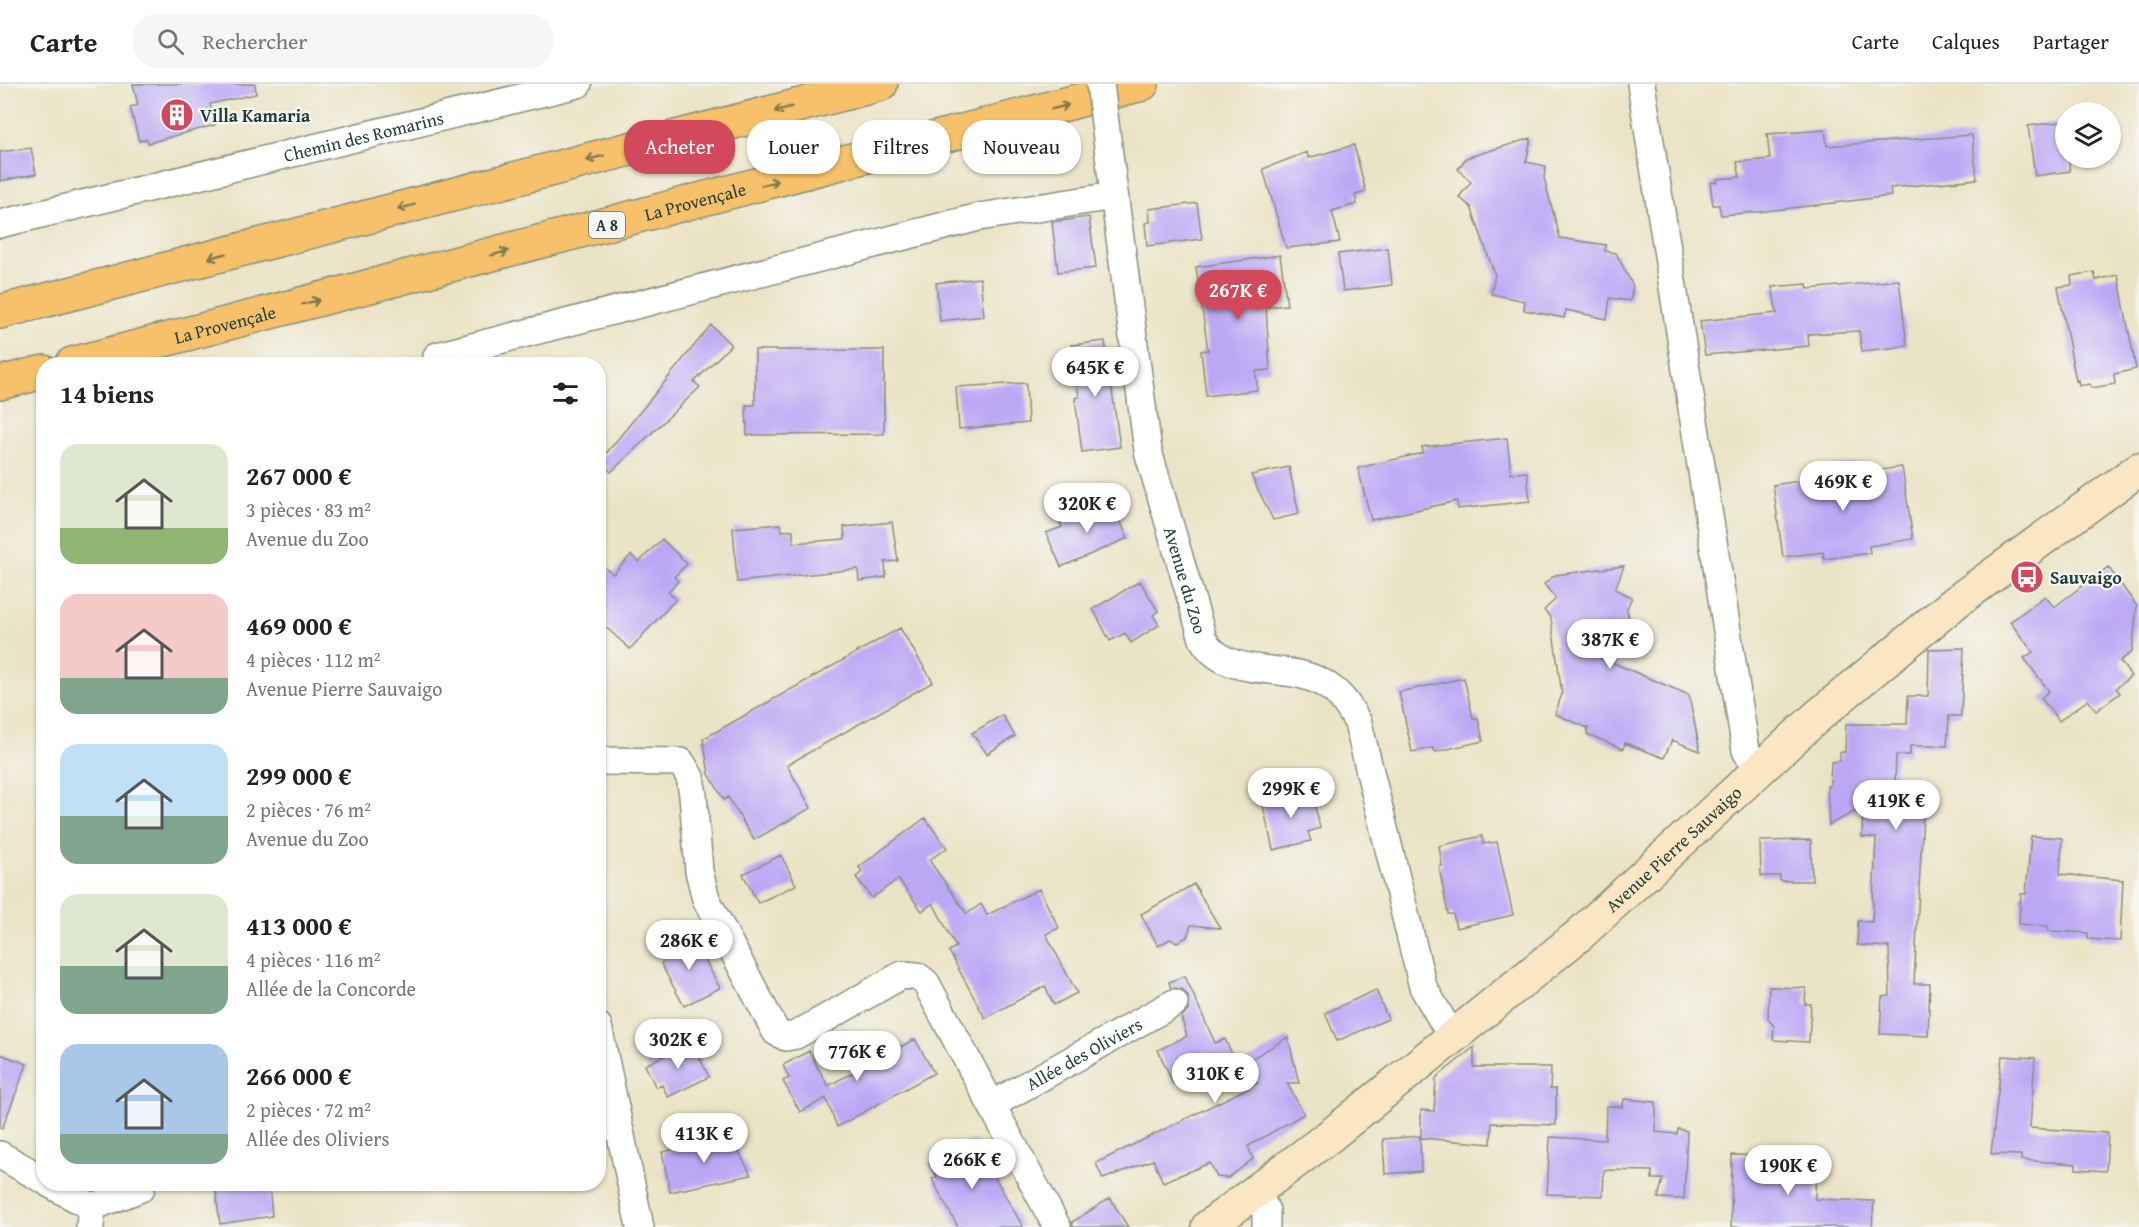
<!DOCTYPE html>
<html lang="fr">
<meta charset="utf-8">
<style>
body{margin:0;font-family:"Gentium Book Plus",serif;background:#f6f6f6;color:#222;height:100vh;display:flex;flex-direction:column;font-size:22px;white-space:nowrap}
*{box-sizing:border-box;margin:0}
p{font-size:20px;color:#767676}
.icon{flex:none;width:33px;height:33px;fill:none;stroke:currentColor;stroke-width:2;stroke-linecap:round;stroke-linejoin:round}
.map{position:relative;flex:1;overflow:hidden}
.sheet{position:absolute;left:36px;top:273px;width:570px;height:834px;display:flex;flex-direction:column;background:#fff;border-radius:24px;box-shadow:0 2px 4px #0004}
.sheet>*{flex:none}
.hud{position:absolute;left:624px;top:36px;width:570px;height:54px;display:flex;gap:12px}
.buttons{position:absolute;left:2055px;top:18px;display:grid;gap:12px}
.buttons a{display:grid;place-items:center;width:66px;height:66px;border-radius:50%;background:#fff;box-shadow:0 2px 4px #0004;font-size:30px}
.price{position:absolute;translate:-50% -51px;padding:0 14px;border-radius:21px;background:#fff;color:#222;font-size:20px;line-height:39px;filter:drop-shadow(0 2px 3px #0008)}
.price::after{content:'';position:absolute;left:50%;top:36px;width:18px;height:14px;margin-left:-9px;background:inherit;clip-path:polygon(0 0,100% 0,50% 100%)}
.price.current{background:#d1495b;color:#fff}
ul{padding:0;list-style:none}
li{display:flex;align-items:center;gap:18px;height:150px;padding:0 24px}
li span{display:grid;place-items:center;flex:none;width:168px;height:120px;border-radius:18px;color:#555}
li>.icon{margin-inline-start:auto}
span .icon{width:72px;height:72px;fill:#fffc;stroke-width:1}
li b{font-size:26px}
h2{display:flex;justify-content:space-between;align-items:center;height:72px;padding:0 24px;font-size:26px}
.pill{padding:0 21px;border-radius:24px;background:#fff;box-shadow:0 2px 4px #0004;font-size:21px;line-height:54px}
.pill.current{background:#d1495b;color:#fff}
header{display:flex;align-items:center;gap:36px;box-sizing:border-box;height:84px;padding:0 30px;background:#fff;border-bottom:2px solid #e0e0e0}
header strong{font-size:28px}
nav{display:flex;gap:33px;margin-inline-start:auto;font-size:21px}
.search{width:420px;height:54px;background:#f6f6f6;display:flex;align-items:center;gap:15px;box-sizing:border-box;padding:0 21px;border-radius:24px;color:#767676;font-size:22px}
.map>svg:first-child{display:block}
.building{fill:#bba8f5}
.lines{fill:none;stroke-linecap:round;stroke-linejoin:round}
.minor-casing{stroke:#85907c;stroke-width:30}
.secondary-casing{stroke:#85907c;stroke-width:36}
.motorway-casing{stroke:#85907c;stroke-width:36}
.minor{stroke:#fff;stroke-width:27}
.secondary{stroke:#fbe6c4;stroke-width:33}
.motorway{stroke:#f6c16b;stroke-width:33}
.minor-bridge-casing{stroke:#85907c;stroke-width:30;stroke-linecap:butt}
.minor-bridge{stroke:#fff;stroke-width:27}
.oneway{stroke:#80784d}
.labels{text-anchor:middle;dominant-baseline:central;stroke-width:4.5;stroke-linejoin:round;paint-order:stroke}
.shield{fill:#f6f6f2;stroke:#60746d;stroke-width:1.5}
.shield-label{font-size:16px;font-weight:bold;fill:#1f3d34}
.poi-label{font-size:18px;font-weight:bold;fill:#1f3d34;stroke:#f6f6f2;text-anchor:start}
.street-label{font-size:18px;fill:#1f3d34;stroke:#f6f6f2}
</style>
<header>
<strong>Carte</strong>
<div class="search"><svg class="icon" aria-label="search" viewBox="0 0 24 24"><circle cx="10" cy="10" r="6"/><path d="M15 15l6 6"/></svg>Rechercher</div>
<nav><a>Carte</a><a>Calques</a><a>Partager</a></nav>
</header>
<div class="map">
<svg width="2139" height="1143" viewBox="0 0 2139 1143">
<rect width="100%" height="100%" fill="#f6f6f2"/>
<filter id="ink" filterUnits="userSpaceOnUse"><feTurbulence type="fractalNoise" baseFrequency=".0167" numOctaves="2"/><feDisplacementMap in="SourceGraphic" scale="12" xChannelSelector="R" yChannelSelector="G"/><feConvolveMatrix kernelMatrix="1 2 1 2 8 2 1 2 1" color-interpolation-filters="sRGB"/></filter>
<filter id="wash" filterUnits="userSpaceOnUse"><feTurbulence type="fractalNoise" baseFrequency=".008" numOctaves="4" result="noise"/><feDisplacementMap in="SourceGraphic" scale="24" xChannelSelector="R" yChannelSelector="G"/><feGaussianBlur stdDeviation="1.35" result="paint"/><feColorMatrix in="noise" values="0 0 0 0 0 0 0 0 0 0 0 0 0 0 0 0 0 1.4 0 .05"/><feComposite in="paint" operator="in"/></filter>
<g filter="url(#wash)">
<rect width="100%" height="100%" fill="#ebe3c5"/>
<g id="blocks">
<!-- building -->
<path class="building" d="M133,0H255L256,10L210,20L215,41L148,59L147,55L139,57L130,23L138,21Z
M2066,37V74H2068L2070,87L2035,92L2028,42Z
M1825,46L1827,62L1972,51L1977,95L1890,104L1891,112L1758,128L1721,131L1719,121H1713L1710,99L1717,98V95L1740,93L1737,78L1770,75L1767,50Z
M1531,54L1526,78L1546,82L1544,94L1560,154L1606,161L1605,167L1616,169L1633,202L1630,217L1610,214L1607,235L1566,226L1564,234L1524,226L1525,217L1491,210L1495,191L1471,123L1459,113L1471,98L1458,85L1466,74Z
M1354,61L1366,108L1355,111L1357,120L1332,127L1340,158L1286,164L1263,85L1307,68L1308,74Z
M31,64L36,90L0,97V68Z
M1197,119L1202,155L1147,162L1145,139L1150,138L1149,125Z
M1089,133L1096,184L1058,188L1052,138Z
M1388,164L1392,201L1343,207L1338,170Z
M1280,171L1287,221L1266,223L1270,286L1256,287L1257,306L1206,312L1201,267L1208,266L1196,183Z
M2094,188L2096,196L2118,191L2136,285L2114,290L2115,300L2092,304L2090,300L2079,302L2078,296L2076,297L2058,203L2072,201L2071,192Z
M980,194L984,232L940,237L936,199Z
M1899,196L1907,262L1862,267L1859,247L1808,250L1809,262L1705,271L1700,237L1777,229L1772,203L1807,200L1808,205Z
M711,241L731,261L694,298L700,303L611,388L600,377Z
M1105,257L1120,363L1082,368L1075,314L1079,313L1071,261Z
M755,266H884V350L747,351L746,321H755Z
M1026,299L1028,339L959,345L956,303Z
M1507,354L1511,390L1527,388L1530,417L1458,425L1457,417L1371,436L1358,384L1423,369L1422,363Z
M1858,379L1859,389L1902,383L1913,455L1869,462L1870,469L1824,475L1823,468L1783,473L1773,401L1813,395L1811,385Z
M1289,383L1299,430L1273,436L1251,391Z
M1111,417L1128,454L1061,483L1046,449L1062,443L1060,439Z
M892,438L898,477L885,478L886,493L859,497L858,485L737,498L733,444L781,440L782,447L793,446V459L845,455L844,443Z
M662,455L687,480L674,493L678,497L668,508L676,515L630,565L598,536V478L613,490L631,471L639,478Z
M1624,482L1615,505L1632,513L1627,524L1631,554L1573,562L1689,611L1700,667L1672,656L1664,674L1625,659L1623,665L1587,650L1588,644L1555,630L1562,610L1551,534L1544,526L1556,515L1544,500L1555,491Z
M2108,483L2137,522L2132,568L2120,577L2131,592L2116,604L2120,609L2096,627L2088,616L2059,637L2041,614L2049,607L2024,574L2033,568L2010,538L2045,512L2054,523Z
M1140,497L1158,527L1153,531L1159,541L1131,559L1125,549L1110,557L1093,525Z
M900,544L933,598L787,681L811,724L754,756L728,713L724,716L709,690L703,655Z
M1964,564L1961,632H1949L1947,662H1910V671H1896L1894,728L1923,730L1914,900H1930L1928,952L1880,950L1882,913L1890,912L1889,863L1857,861L1858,837L1872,838L1876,754L1862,753L1863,723L1829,741L1827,702H1830L1831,678L1840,677V668H1845L1846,640H1907L1908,612H1928L1929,565Z
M1464,594L1473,634H1478L1483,657L1435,668L1433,664L1412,668L1399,608Z
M1002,631L1015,652L987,670L972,649Z
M1311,705L1320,744L1308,748L1311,757L1273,766L1262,717Z
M925,734L947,764L929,776L967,830L981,820L987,831L1039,805L1059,844L1046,850L1077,909L1054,921L1045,902L985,934L949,867L956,863L933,819L922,827L898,795L872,814L856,793L862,788L859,783Z
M1482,752L1483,760L1497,758L1513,831L1456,844L1453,830H1448L1439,783L1442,782L1439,762Z
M2031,752L2062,754L2060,790L2123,796L2120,857L2088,855V849L2049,847L2048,842L2019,840L2021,810H2026Z
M1811,756L1812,797H1780V792H1761L1760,757Z
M781,771L796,801L758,819L743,790Z
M1194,800L1220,844L1191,841L1187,853L1177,858L1170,855L1158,862L1141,830Z
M691,850L720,904L684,922L661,880L677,855Z
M1185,892L1215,959L1225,955L1238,983L1288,953L1299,999H1287L1304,1030L1248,1062L1253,1075L1228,1094L1217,1093L1210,1079L1163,1098L1153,1076L1103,1095L1096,1079L1258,999H1173L1158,966L1187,952L1181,933L1188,927V912L1182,905L1171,904L1169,898Z
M1769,903L1806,904L1805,920H1811L1809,958L1773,956L1774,942L1768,935Z
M1376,906L1388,935L1337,957L1325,929Z
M915,955L934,989L837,1043L826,1014L800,1028L783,997L789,994L783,981L809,967L828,1002Z
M692,958L709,993L668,1013L662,1001L656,1004L645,981Z
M1474,963V983H1551L1550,1005H1556V1041L1492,1039L1491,1060L1421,1054V1026L1434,1027L1436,994Z
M0,970L27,980L2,1045L0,1044Z
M2002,972L2035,974L2030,1044L2108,1049L2106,1087L2076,1085V1080L2021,1076V1071L1991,1070Z
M1624,1015L1656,1018V1048L1677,1050L1678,1045L1687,1047L1684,1115L1658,1114L1663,1095H1652V1087L1604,1086L1603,1112L1547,1110L1550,1053L1605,1056L1606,1022L1623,1023Z
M1420,1052L1421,1087L1385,1090L1383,1055Z
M731,1053L751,1091L670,1108L662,1068Z
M974,1056L1023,1143H958L932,1095L937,1093L929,1079Z
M1732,1071L1816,1072L1815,1115L1874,1117L1872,1143H1731Z
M215,1100H269L272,1132L220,1140Z
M1110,1114L1128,1143H1073L1072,1138Z"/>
</g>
</g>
<g filter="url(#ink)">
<use href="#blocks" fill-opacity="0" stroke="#85907c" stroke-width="1.5"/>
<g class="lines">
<defs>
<g id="minor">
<path d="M1641,0L1746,667L1760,685"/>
<path id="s1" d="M1111,86L1148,367L1203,555C1227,599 1292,575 1329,603C1343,612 1350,625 1358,639L1423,903L1452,953"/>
<path id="s2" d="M0,140L578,0"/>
<path d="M437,272L979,133L1114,112"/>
<path d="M598,677L681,678L690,693L693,711L699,787L706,815L776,948L786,953L796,951L902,891L917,892L926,899L1057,1143"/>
<path d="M598,942L640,1143"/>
<path id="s3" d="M993,1020L1174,919"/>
<path d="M0,1071L44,1096"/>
<path d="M50,1100L92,1123"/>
<path d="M1257,1107L1266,1127V1143"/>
<path d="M90,1143L92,1123L141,1104"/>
</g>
<g id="secondary">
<path id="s4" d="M1208,1143L1331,1051L1579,851L1819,631L1957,517L2139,385"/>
</g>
<g id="motorway">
<path d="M0,228L881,0"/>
<path id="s5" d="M72,280L1142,0"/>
<path d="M0,299L44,288"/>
</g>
</defs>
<!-- minor casing -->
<use href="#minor" class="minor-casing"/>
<!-- secondary casing -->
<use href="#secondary" class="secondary-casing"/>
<!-- motorway casing -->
<use href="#motorway" class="motorway-casing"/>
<!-- minor -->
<use href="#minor" class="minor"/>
<!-- secondary -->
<use href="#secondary" class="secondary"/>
<!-- motorway -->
<use href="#motorway" class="motorway"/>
<defs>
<path id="minor-bridge" d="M1100,0L1111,86"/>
</defs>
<!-- minor-bridge casing -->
<use href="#minor-bridge" class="minor-bridge-casing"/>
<!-- minor-bridge -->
<use href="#minor-bridge" class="minor-bridge"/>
</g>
<!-- one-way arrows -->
<defs><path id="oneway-shaft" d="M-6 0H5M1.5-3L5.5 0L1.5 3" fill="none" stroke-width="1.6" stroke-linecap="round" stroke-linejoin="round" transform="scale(1.5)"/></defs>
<g class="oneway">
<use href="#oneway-shaft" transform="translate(1060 23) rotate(-15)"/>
<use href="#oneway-shaft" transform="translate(783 25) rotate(165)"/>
<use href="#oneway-shaft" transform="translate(595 74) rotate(165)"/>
<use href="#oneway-shaft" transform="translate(770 99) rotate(-15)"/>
<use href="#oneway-shaft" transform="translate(406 123) rotate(165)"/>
<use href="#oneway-shaft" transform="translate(500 169) rotate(-15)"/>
<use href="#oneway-shaft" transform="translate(217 172) rotate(165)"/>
<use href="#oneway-shaft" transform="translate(311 218) rotate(-15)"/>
</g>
</g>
<!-- icons -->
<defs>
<symbol id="building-disc" viewBox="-11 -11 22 22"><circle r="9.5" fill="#d1495b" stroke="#f6f6f2"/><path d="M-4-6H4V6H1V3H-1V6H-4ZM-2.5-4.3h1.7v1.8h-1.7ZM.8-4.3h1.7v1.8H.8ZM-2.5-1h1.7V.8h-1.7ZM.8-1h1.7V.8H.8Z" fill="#fff"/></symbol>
<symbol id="bus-disc" viewBox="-11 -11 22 22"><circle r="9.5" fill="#d1495b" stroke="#f6f6f2"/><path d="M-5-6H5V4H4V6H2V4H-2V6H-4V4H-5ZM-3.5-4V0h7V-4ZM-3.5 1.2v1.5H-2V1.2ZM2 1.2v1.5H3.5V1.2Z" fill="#fff"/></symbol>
</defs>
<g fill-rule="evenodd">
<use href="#building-disc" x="158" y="12" width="38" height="38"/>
<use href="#bus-disc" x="2008" y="474" width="38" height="38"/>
</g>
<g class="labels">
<!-- shield labels -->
<rect class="shield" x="589" y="128" width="36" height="26" rx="4.5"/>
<g class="shield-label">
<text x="607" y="141">A 8</text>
</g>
<!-- poi labels -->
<g class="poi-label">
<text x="200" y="31">Villa Kamaria</text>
<text x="2050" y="493">Sauvaigo</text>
</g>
<!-- street labels -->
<g class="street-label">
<text stroke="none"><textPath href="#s2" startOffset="374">Chemin des Romarins</textPath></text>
<text stroke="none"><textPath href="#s5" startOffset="644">La Provençale</textPath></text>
<text stroke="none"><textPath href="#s5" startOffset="158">La Provençale</textPath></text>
<text stroke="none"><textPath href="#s1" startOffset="418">Avenue du Zoo</textPath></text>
<text stroke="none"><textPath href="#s4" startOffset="600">Avenue Pierre Sauvaigo</textPath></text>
<text stroke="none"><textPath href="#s3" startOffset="104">Allée des Oliviers</textPath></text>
</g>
</g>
</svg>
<div class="buttons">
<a><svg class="icon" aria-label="layers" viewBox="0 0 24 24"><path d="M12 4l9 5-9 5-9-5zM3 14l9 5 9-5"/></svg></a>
</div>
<b class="price current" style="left:1238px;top:237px">267K €</b>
<b class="price" style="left:1095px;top:314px">645K €</b>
<b class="price" style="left:1843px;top:428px">469K €</b>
<b class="price" style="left:1087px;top:450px">320K €</b>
<b class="price" style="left:1610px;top:586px">387K €</b>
<b class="price" style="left:1291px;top:735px">299K €</b>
<b class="price" style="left:1896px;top:747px">419K €</b>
<b class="price" style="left:689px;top:887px">286K €</b>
<b class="price" style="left:678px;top:986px">302K €</b>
<b class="price" style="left:857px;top:998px">776K €</b>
<b class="price" style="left:1215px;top:1020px">310K €</b>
<b class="price" style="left:704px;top:1080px">413K €</b>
<b class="price" style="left:972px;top:1106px">266K €</b>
<b class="price" style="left:1788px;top:1112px">190K €</b>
<div class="hud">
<a class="pill current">Acheter</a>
<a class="pill">Louer</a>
<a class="pill">Filtres</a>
<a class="pill">Nouveau</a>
</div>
<section class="sheet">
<h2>14 biens<svg class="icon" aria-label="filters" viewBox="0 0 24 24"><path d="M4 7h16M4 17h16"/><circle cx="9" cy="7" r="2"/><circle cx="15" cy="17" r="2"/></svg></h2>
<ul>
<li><span style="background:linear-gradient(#dfe7d0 70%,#8fb573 0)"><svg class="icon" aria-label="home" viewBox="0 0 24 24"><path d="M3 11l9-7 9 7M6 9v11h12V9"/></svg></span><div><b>267 000 €</b><p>3 pièces · 83 m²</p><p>Avenue du Zoo</p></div></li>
<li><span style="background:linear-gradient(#f6c9c9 70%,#7fa58c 0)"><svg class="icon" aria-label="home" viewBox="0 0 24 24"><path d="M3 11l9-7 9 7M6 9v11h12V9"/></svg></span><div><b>469 000 €</b><p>4 pièces · 112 m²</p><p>Avenue Pierre Sauvaigo</p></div></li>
<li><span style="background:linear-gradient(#bfe0f5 60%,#7fa58c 0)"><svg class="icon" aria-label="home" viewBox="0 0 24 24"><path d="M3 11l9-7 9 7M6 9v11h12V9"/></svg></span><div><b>299 000 €</b><p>2 pièces · 76 m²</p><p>Avenue du Zoo</p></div></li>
<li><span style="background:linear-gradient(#dfe7d0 60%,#7fa58c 0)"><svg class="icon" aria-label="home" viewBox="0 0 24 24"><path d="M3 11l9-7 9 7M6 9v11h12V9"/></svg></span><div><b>413 000 €</b><p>4 pièces · 116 m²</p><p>Allée de la Concorde</p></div></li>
<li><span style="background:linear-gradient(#a9c7e8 75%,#7fa58c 0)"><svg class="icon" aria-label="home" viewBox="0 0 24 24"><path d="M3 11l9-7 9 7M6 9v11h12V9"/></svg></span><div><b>266 000 €</b><p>2 pièces · 72 m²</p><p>Allée des Oliviers</p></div></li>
</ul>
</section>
</div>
